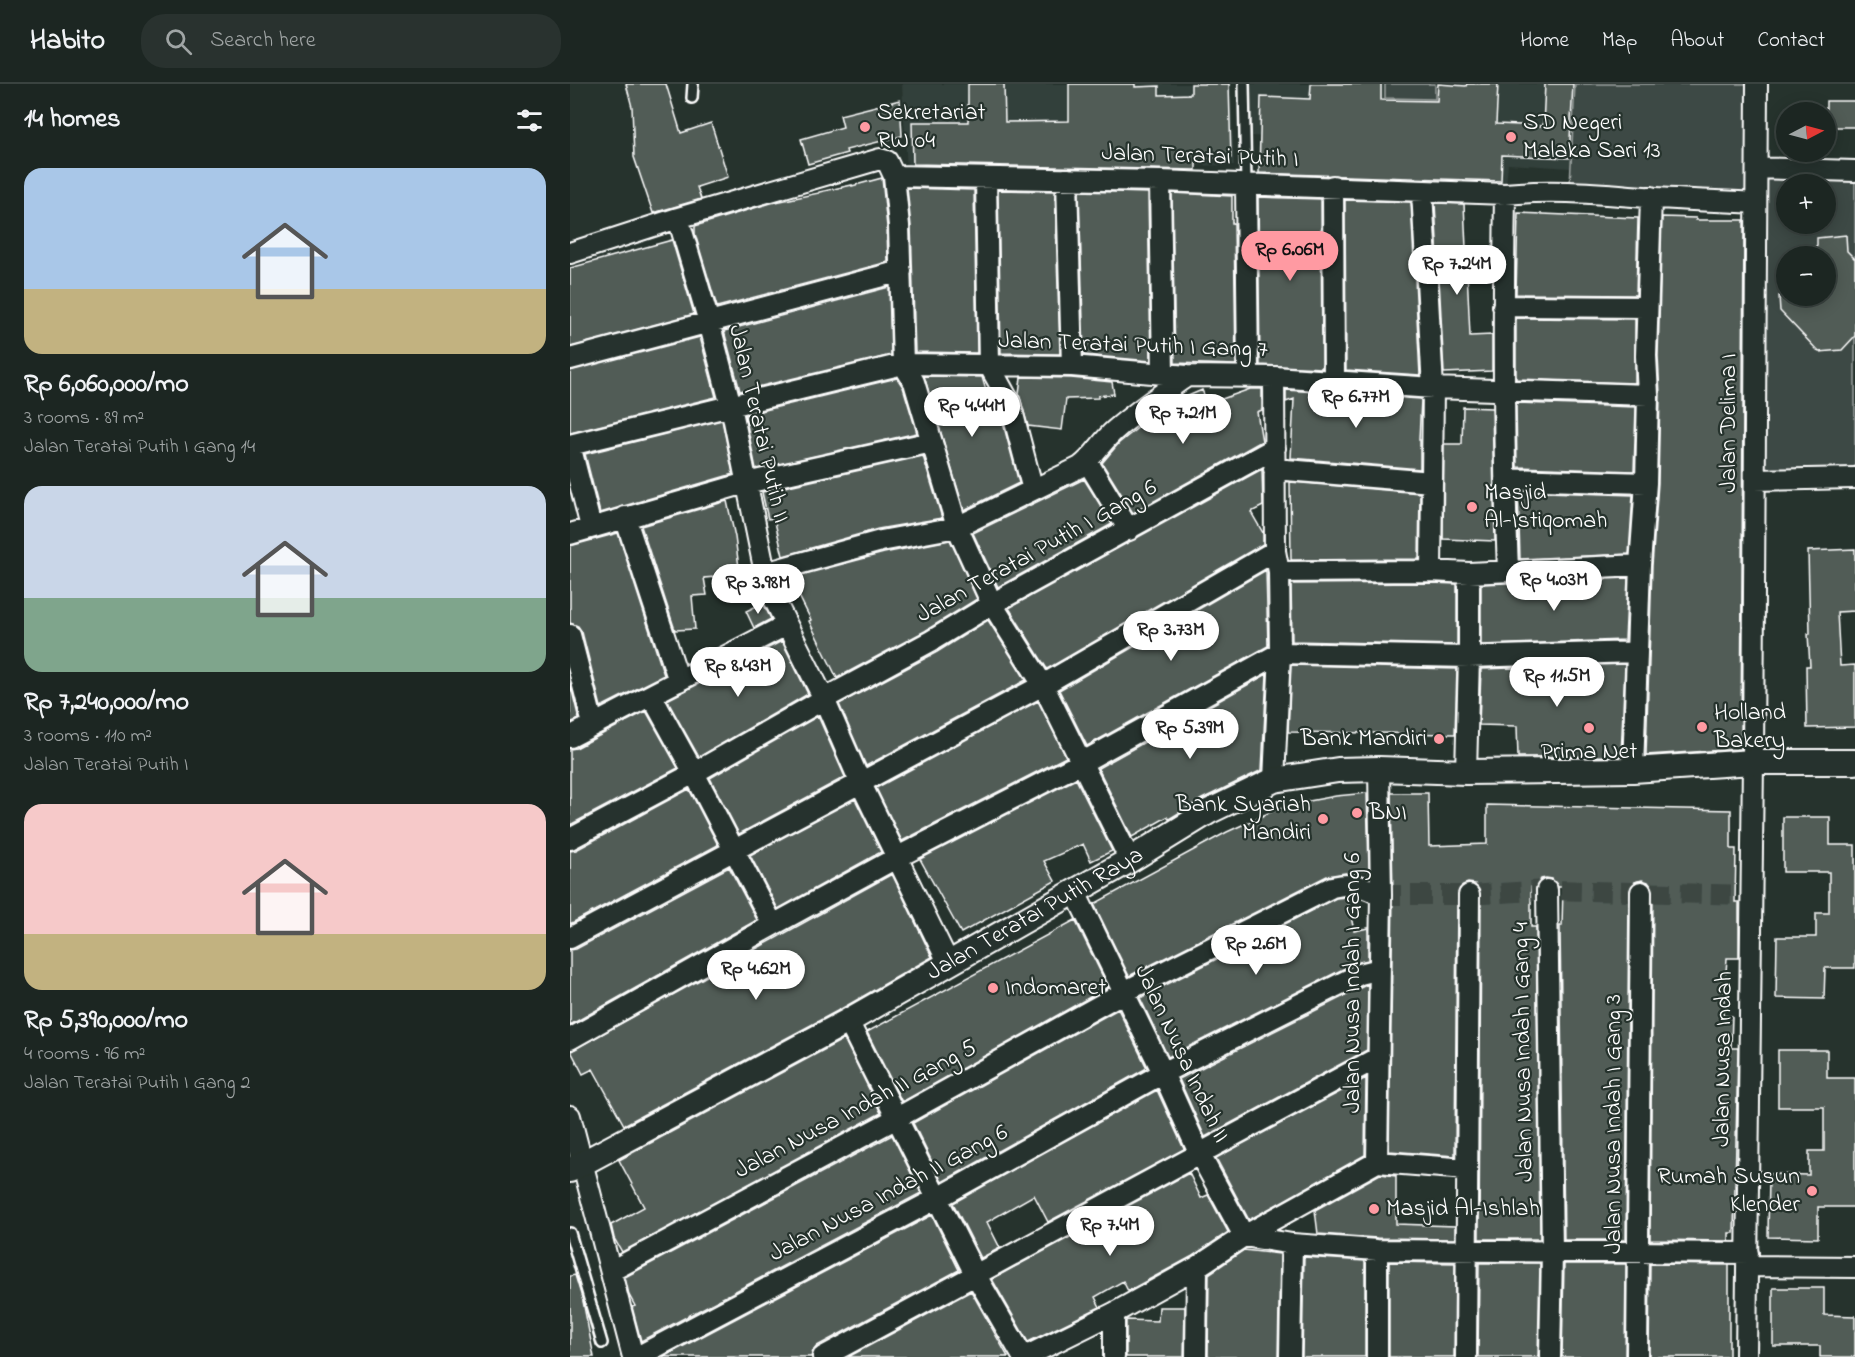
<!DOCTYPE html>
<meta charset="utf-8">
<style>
body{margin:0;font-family:"Indie Flower",sans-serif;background:#29322f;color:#f1f3f6;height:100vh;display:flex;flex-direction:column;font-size:22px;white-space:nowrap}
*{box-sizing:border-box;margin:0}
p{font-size:20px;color:#a0a5a5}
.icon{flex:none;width:33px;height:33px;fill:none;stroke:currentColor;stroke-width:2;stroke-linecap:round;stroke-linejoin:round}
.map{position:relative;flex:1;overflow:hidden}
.side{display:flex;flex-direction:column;background:#1c2622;width:570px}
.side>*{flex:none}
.needle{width:39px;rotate:84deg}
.fabs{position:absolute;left:1206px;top:18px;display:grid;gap:12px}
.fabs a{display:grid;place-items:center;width:60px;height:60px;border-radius:50%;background:#1c2622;box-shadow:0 3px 15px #0003,0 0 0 2px #3a4340;font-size:30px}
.price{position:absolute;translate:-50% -51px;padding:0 14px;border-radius:21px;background:#fff;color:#222;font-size:20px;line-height:39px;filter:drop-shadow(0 2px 3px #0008)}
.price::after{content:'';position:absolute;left:50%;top:36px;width:18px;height:14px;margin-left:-9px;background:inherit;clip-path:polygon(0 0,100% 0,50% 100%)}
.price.on{background:#ff9aa2;color:#111}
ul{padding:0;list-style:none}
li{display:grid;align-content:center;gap:12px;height:318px;padding:0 24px}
li span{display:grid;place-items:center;height:186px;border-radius:18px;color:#555}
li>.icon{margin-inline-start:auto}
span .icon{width:108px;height:108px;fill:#fffc;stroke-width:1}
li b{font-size:26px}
h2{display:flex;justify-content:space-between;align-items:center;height:72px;padding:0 24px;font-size:26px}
header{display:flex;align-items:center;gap:36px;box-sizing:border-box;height:84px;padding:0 30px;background:#1c2622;border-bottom:2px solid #3a4340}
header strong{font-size:28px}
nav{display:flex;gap:33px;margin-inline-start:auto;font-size:21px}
.search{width:420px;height:54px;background:#29322f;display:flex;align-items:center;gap:15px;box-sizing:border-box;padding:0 21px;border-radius:24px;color:#a0a5a5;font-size:22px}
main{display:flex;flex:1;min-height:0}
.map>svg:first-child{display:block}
.built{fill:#333f3a}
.green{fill:#3e4944;stroke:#9ea4a2;stroke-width:1.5;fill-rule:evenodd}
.building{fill:#515c57;stroke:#fff;stroke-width:1.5}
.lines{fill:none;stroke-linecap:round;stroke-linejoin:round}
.minor-tunnel{stroke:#3c4742;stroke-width:20;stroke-dasharray:20 10;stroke-linecap:butt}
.service-casing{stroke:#fff;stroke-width:14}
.minor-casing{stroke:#fff;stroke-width:24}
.tertiary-casing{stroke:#fff;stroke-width:28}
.service{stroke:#26332d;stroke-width:9}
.minor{stroke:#26332d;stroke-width:20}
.tertiary{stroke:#26332d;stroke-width:24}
.poi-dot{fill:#ff9aa2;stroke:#26332d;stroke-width:2}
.labels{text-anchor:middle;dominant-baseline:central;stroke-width:4.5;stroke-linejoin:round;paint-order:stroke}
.poi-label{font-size:24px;fill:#fff;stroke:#26332d;text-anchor:start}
.street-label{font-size:24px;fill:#fff;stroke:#26332d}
</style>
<header>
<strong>Habito</strong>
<div class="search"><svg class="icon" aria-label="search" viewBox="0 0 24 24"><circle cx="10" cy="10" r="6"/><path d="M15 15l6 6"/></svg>Search here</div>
<nav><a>Home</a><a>Map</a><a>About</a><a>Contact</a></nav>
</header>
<main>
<section class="side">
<h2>14 homes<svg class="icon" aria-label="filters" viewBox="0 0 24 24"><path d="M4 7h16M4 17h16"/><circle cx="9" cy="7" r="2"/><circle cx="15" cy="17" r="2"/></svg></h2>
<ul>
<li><span style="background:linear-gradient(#a9c7e8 65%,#c2b280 0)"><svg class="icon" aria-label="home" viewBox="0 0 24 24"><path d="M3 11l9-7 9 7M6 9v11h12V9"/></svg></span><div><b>Rp 6,060,000/mo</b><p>3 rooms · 89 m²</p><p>Jalan Teratai Putih I Gang 14</p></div></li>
<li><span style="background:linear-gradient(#c9d6e8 60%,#7fa58c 0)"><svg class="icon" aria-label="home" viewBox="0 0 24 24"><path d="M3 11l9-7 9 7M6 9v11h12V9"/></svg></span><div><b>Rp 7,240,000/mo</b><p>3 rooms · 110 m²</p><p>Jalan Teratai Putih I</p></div></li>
<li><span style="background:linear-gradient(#f6c9c9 70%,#c2b280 0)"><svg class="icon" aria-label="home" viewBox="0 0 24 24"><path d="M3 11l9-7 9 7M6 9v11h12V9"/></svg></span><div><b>Rp 5,390,000/mo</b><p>4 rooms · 96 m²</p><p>Jalan Teratai Putih I Gang 2</p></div></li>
</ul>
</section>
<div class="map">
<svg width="1285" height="1273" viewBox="0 0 1285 1273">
<rect width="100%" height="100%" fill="#26332d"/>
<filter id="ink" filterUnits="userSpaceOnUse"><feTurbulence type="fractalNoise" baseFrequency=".0167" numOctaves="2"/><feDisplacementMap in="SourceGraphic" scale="12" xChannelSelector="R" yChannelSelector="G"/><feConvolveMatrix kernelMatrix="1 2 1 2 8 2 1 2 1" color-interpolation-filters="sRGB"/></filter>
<g filter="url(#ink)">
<!-- built -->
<path class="built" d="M332,0H661L664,81L544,84L542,34L543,87L337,86Z
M679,0H777L776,55L677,52Z
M782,0H1003L1000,84L938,80L936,103L898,101L900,71Z"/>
<!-- green -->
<path class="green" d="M815,0H865V15L815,14Z
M1005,0H1178V112L1000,101Z
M1187,84L1285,87V394L1185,396ZM1216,100H1256V140H1216ZM1216,172H1256V212H1216Z"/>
<!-- building -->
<path class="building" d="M56,0H96L111,49L141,39L158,93L127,103L131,115L83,129L64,73L62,23Z
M398,0H434L435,38L499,37V0H565V3L589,2V11L621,10V0H659L661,74L626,75V86L343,80L342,38H398Z
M741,0H811V16L867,17L868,0L896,2L897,0H928L926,40L973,42L975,0H1003L999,74L932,71L931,97L689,89L691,13L740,15Z
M330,16L332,52L276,66L277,69L238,80L231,55L273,43L270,31Z
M1256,17H1285V43H1256Z
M312,94L317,143L318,178L147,223L125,150V142L201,119L249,109V108L282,101V102Z
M337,104L404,106L407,269L345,268L341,142Z
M428,106L485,107L490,270L431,269Z
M509,107L578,109L581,277L514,271Z
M602,109L662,112V139H664L666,281L605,279Z
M688,113L751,115L752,284L690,281Z
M775,116L841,118L850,291L776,286Z
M865,119L894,120L900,252L922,251V287L874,289Z
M948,129L1068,134L1066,211L946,210Z
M1092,133L1126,134V136H1174L1171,665L1076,671L1082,482L1088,399L1090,311L1088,272Z
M1276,151L1277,167L1285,175V252L1272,266L1249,268L1210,227L1209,212H1256V172H1237L1247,161V154Z
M102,156L124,230L0,263V184Z
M319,203L321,271L170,307L154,247Z
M946,234L1065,235V299L946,295Z
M130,253L146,313L0,349V287Z
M354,292L412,293L422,326L429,324L449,399L394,426Z
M451,293L501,294L542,298L544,310L528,312V314L496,315L492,346L458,342L449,310Z
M327,294L333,303L347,349L186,385L175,331Z
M680,305H692V326L687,328L692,357L563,429L532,379L549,359L595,322L632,306L638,320Z
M716,306L851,315L849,356H850V385L721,374L724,315L716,318Z
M946,319L1066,323L1064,387L947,383Z
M893,323L922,324L925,457L873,455L874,360H892Z
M152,336L163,390L30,429L15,370Z
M353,372L372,434L308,445L213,472L204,434L198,435L192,408Z
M692,385L693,422L681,428L693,449V460L477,585L439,524Z
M514,395L542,440L428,503L403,449Z
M720,398L850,409L849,475L721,476Z
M948,407L1063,411L1059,470L950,475Z
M157,417L165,453L170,491L134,494L137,511L122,512L125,545L105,546L71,442Z
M48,449L94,591L31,623L12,548L8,542L0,539V462Z
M380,456L407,515L355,547L267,594L239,537L241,536L220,494L314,469Z
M1285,465V527L1267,528L1270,582L1285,581V643L1237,644L1236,582H1240L1238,550H1240L1238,467Z
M696,486L698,562L517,662L489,606Z
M1058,494L1055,556L911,561V500Z
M861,499L887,500V561L722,557L721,500Z
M193,519L201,535L184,544L176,527Z
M418,536L456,596L296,682L269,620L367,568Z
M212,557L238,610L129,673L97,616Z
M1055,580L1051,672L948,673L947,642L909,641L911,585Z
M721,581L887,585L885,650L718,648Z
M697,590L692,686L632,715L599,735L597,733L562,753L528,684Z
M0,599L9,635L0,639Z
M468,617L496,673L332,757L306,704Z
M76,627L108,684L0,741V665L6,664Z
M248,632L275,693L169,750L140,694Z
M506,695L542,767L521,777L513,760L474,777L485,797L391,849L350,775Z
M119,705L148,761L0,840V767L6,766Z
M797,709L799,785L786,789H775L757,792L559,892L524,820L657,748L705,726L734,718L766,712Z
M821,709H858L859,762L917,760V721L1161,726V765H1166L1165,818H1169V874H1157L1153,932H1162L1161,964H1168L1164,1149H1159V1157L1080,1156L1083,808L1081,802L1078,798L1072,796L1065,798L1060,802L1059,808L1056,1156H994L990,842H992L993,803H988L982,795L976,794L971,795L966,803H961V843H966L970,1155H909L911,811L909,805L905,800L898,799L893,801L888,805L887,811L885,1072L819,1067L823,811Z
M285,715L311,768L208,825L180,771Z
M1213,733H1260V761H1285V884H1255L1254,915L1206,914L1207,853H1246V829H1259V788H1213Z
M159,783L187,836L0,941V866L6,865Z
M322,790L362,873L271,925L54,1041L23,985L13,990L1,967Z
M777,813L784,847L798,844V876L785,879L598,973L570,914L766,814Z
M505,836L538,903L332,1018L297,948Z
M798,900L797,966L635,1053L609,995Z
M548,925L577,984L372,1098L343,1039Z
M274,955L311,1029L52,1168L44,1154L41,1141L74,1123L49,1076Z
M1208,966H1257V994H1285V1123H1248V1154L1198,1153L1199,1090L1239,1091V1067H1254V1023H1208Z
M796,994L795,1071L679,1136L646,1074Z
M587,1006L614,1065L478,1138L464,1111L417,1138L430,1164L411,1174L383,1119Z
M322,1051L351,1109L71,1257L62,1223L65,1222L59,1211L55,1193Z
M619,1089L631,1114L638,1111L658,1148L621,1173L558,1207L553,1197L525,1213L530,1223L458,1258L422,1195Z
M810,1090L826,1092V1140L885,1142V1155L807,1154L748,1150L745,1126Z
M362,1131L389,1186L247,1262L243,1267L241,1273H93Z
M674,1166L710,1170L708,1273H638L639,1190Z
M734,1173L795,1177V1273H732Z
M819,1178L885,1179L884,1273H819Z
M909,1179H970L968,1273H908Z
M994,1180H1056L1055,1273H992Z
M1080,1180L1159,1181V1273H1079Z
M5,1191L13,1217L24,1273H0V1192Z
M1203,1204H1254V1231L1285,1232V1273H1250V1262H1203Z
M401,1207L438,1273H278Z
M589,1223H615L614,1273H556V1236L588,1237Z"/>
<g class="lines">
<!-- minor-tunnel -->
<path class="minor-tunnel" d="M811,811H899L977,806L1181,811"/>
<defs>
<path id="service" d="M674,0L676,100
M122,14L123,0
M0,1149L32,1259"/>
<path id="minor" d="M1187,84L1285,87
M324,92L590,97L935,110C994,104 1048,112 1106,115C1133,117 1159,117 1185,119
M416,94L419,281L440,319L463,406
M497,95L502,282
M590,97L593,290
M676,100L678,292
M763,102L764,296
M852,107L863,304L861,487
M935,110C933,236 933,361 938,487
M108,134L139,238L161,322L195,489L204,515L254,615L290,698L379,880
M0,169L108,134L310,75L317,77L324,92L329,142L333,280L344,298L387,443L422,520L473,601L560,776
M933,222L1077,223
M0,275L331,187
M704,293L705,467L709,488L710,569L704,696
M517,377L559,446
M704,385L862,398
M935,395L1076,399
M1185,396L1285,394
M55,433L109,597
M21,443L0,361L333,280L502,282L617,292L704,293L863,304L1078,311
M0,450L176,399L362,358
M709,488L861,487L899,489L1070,481
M195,489L311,457L387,443L510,383C524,373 532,357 545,346C568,326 593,309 617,292
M0,551L23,640
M81,611L124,689L203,841
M0,653L216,541
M1063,686L1070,481L1076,399L1078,311L1076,272L1081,113
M896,688L899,573V489
M0,755L124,689L254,615L361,557L422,520L705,364
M977,806L982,1168L980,1273
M505,808L593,989L629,1069L674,1152L722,1160L807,1166L1178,1169
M0,854L473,601L705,467
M278,937L405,1190L453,1273
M0,955L203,841L326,774L513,678L710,569L899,573L1067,568
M0,1032L63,1273
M807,1078L811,811L809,685
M1178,1182L1285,1183
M41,1187L327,1034L554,908L762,803C785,798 791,802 811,811
M544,1229V1273
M67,1273L368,1114L593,989L790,890L802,887L809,890
M253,1273L809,973
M455,1273L544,1229L627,1183L674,1152L807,1078L897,1085
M626,1273L627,1183
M720,1273L722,1160
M807,1273V1166
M896,1273L899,811
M1067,1273L1071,808
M1176,1273L1183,678L1187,0"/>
<g id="tertiary">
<path id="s1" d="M0,1086L278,937L560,776L638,728L704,696L768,686L809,685L896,688L1063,686L1183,678H1285"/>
</g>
</defs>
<!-- service casing -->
<use href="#service" class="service-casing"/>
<!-- minor casing -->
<use href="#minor" class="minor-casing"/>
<!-- tertiary casing -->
<use href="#tertiary" class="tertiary-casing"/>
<!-- service -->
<use href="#service" class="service"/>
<!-- minor -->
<use href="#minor" class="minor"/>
<!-- tertiary -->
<use href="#tertiary" class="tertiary"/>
</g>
</g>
<!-- markers -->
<g class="poi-dot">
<circle cx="295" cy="43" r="6"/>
<circle cx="941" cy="53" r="6"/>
<circle cx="902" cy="423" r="6"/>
<circle cx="1132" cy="643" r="6"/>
<circle cx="1019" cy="644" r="6"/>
<circle cx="869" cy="655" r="6"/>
<circle cx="787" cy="729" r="6"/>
<circle cx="753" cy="735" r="6"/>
<circle cx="423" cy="904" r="6"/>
<circle cx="1242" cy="1107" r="6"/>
<circle cx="804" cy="1125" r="6"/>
</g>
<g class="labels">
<!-- poi labels -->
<g class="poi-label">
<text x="307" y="29">Sekretariat<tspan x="307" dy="28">RW 04</tspan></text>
<text x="953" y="39">SD Negeri<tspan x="953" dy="28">Malaka Sari 13</tspan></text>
<text x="914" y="409">Masjid<tspan x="914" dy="28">Al-Istiqomah</tspan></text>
<text x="1144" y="629">Holland<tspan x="1144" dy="28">Bakery</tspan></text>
<text x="857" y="655" text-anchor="end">Bank Mandiri</text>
<text x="1019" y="668" text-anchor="middle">Prima Net</text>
<text x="741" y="721" text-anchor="end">Bank Syariah<tspan x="741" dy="28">Mandiri</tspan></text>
<text x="799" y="729">BNI</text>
<text x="435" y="904">Indomaret</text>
<text x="1230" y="1093" text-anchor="end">Rumah Susun<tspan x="1230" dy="28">Klender</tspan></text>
<text x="816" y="1125">Masjid Al-Ishlah</text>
</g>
<!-- street labels -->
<g class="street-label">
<text transform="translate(630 73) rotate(2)">Jalan Teratai Putih I</text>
<text transform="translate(563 262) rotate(2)">Jalan Teratai Putih I Gang 7</text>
<text transform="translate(1159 339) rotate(-90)">Jalan Delima I</text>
<text transform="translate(188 340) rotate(77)">Jalan Teratai Putih II</text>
<text transform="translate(467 468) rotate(-29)">Jalan Teratai Putih I Gang 6</text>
<text stroke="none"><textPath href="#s1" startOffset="531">Jalan Teratai Putih Raya</textPath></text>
<text transform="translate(783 899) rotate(-90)">Jalan Nusa Indah I Gang 6</text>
<text transform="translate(954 968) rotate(-91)">Jalan Nusa Indah I Gang 4</text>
<text transform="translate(611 970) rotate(65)">Jalan Nusa Indah II</text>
<text transform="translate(1154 975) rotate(-89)">Jalan Nusa Indah</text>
<text transform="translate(286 1026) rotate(-28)">Jalan Nusa Indah II Gang 5</text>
<text transform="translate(1044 1040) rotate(-90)">Jalan Nusa Indah I Gang 3</text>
<text transform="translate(319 1110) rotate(-28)">Jalan Nusa Indah II Gang 6</text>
</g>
</g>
</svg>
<div class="fabs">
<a><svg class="needle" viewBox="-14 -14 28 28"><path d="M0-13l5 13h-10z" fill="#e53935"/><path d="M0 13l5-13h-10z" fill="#a0a5a5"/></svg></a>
<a>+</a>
<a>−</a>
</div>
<b class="price on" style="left:720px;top:198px">Rp 6.06M</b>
<b class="price" style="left:887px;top:212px">Rp 7.24M</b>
<b class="price" style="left:786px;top:345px">Rp 6.77M</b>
<b class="price" style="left:402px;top:354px">Rp 4.44M</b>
<b class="price" style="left:613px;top:361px">Rp 7.21M</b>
<b class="price" style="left:984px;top:528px">Rp 4.03M</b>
<b class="price" style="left:188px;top:531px">Rp 3.98M</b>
<b class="price" style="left:601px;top:578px">Rp 3.73M</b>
<b class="price" style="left:168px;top:614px">Rp 8.43M</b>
<b class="price" style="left:987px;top:624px">Rp 11.5M</b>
<b class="price" style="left:620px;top:676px">Rp 5.39M</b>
<b class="price" style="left:686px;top:892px">Rp 2.6M</b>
<b class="price" style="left:186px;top:917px">Rp 4.62M</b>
<b class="price" style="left:540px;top:1173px">Rp 7.4M</b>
</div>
</main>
